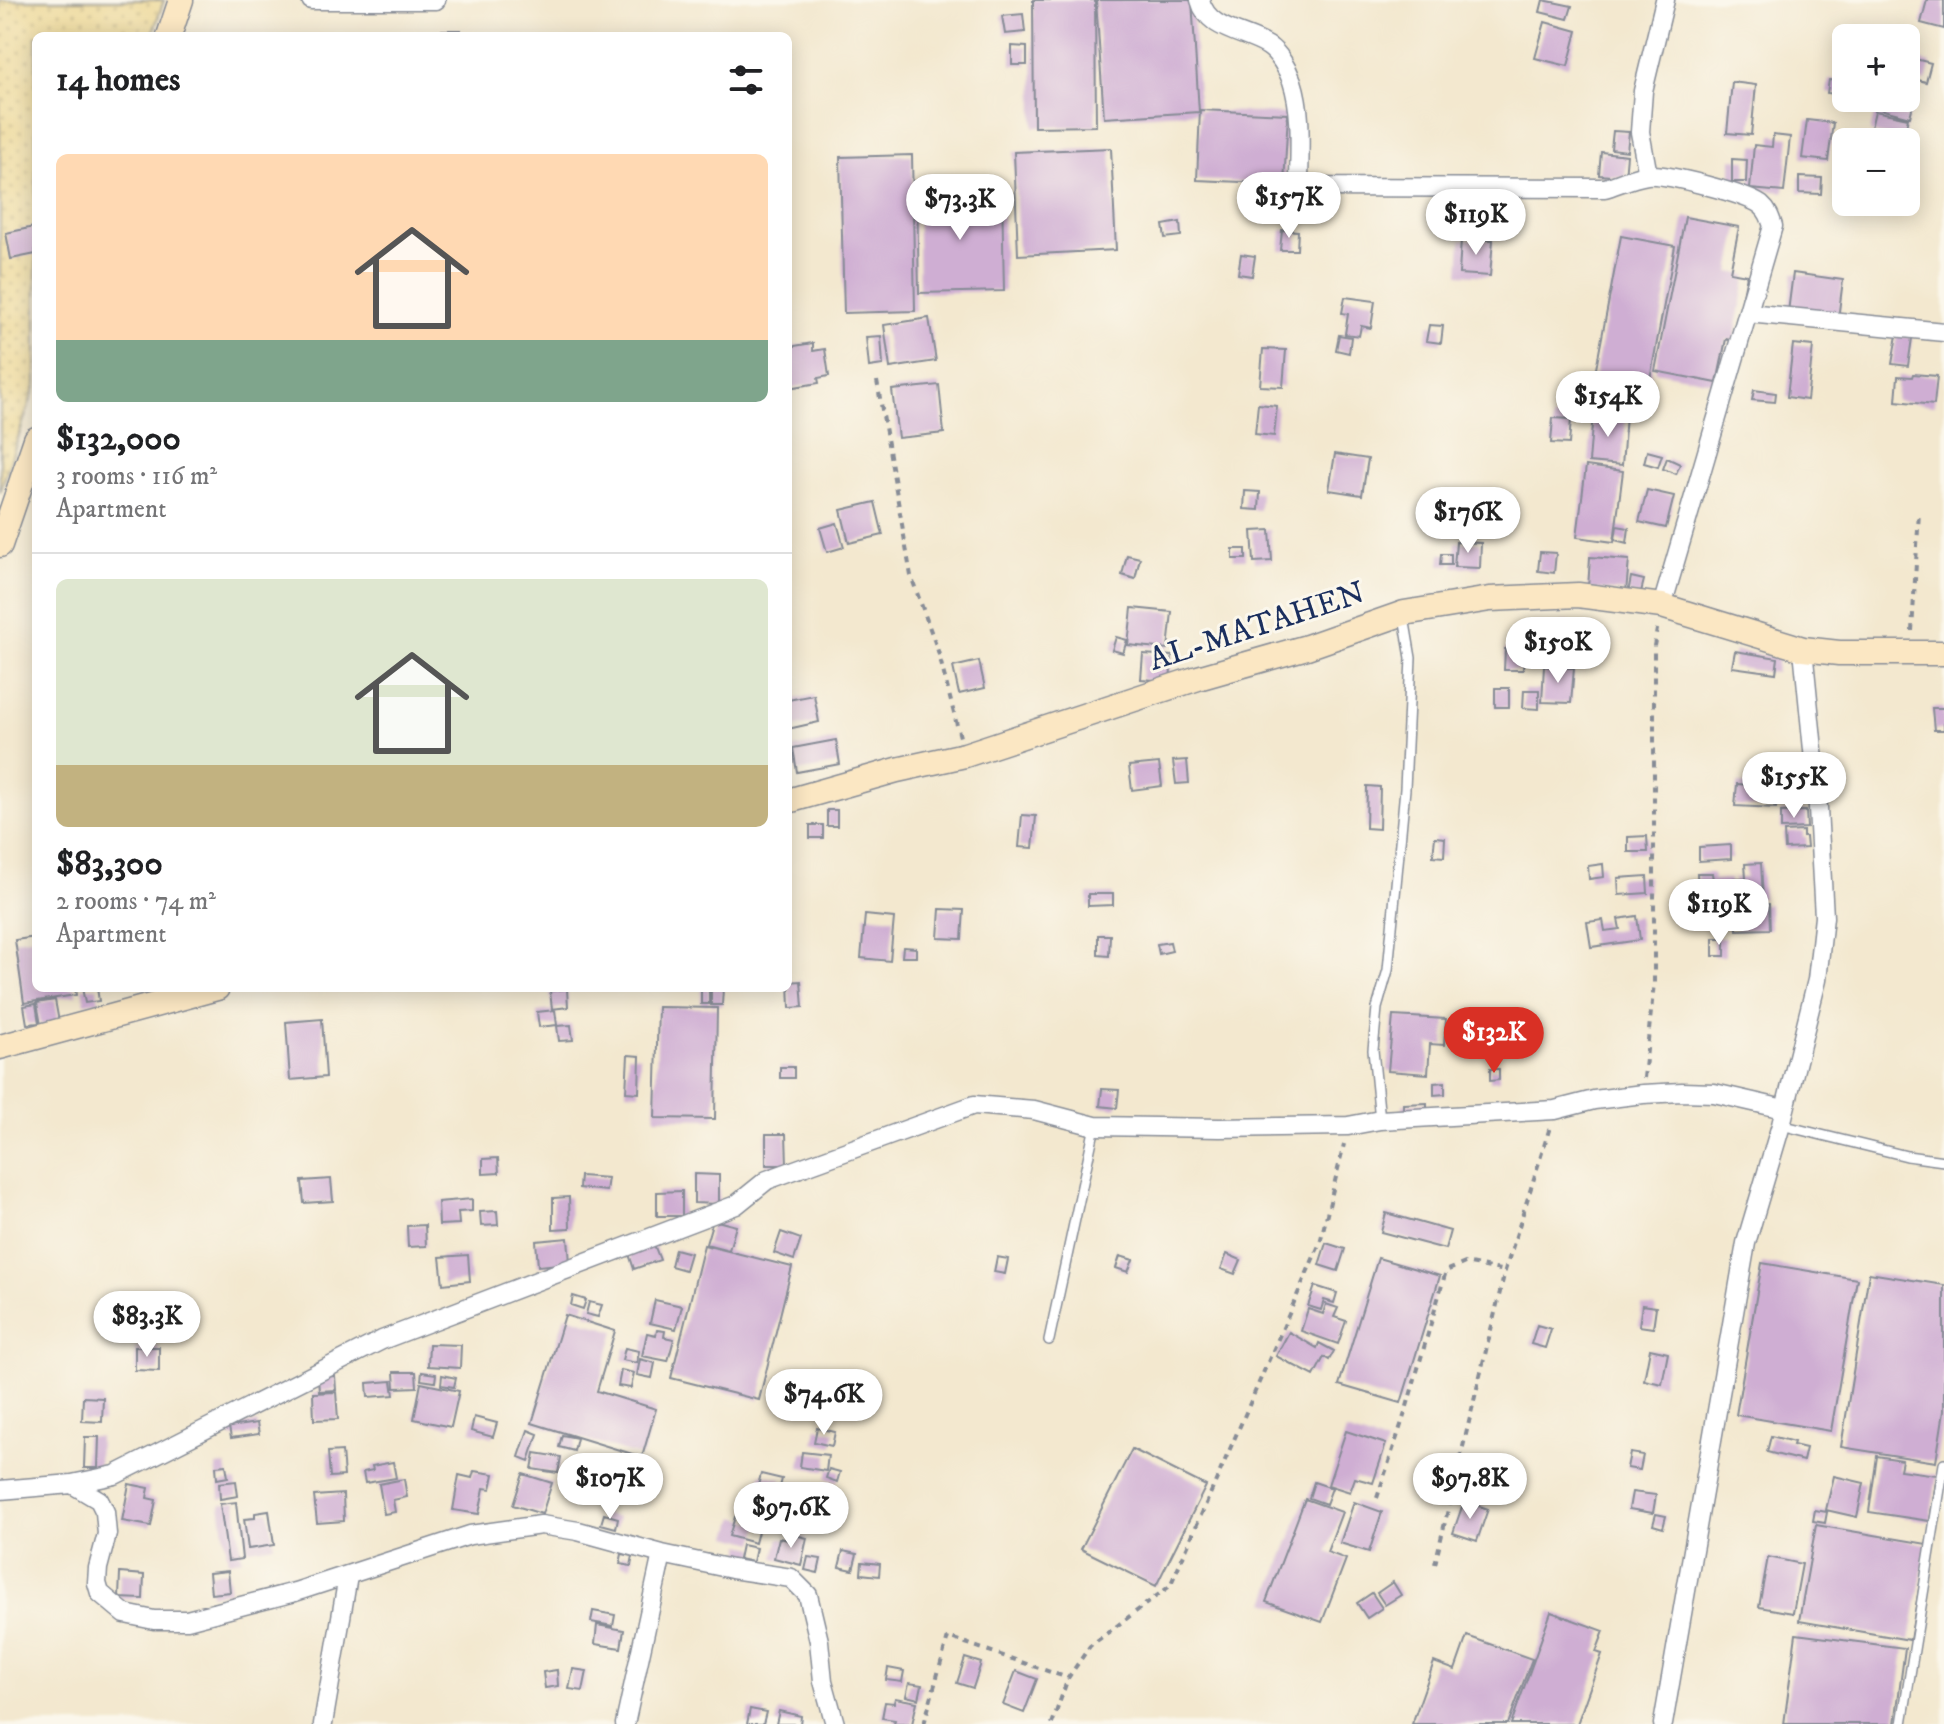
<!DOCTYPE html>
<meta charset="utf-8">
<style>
body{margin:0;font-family:"IM FELL DW Pica",serif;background:#f2f2f2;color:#202124;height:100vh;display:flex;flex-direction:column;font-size:30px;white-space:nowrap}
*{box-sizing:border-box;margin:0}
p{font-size:26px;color:#757577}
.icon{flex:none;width:44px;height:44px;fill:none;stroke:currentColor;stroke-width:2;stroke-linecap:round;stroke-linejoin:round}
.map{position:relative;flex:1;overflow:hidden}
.side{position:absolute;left:32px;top:32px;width:760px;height:960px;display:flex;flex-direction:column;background:#fff;border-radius:12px;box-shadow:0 4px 20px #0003}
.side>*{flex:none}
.controls{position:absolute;left:1832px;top:24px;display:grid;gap:16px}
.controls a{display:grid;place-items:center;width:88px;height:88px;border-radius:12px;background:#fff;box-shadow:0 4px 20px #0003;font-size:40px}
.price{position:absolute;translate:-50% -68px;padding:0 18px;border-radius:28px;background:#fff;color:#222;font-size:26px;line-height:52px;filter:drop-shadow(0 2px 4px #0008)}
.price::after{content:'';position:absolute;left:50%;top:48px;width:24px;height:18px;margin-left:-12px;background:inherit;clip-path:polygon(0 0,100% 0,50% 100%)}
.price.selected{background:#d93025;color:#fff}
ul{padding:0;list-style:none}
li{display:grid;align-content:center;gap:16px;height:424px;padding:0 24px}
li+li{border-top:2px solid #e0e0e0}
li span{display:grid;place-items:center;height:248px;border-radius:12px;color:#555}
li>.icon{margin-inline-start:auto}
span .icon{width:144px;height:144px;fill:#fffc;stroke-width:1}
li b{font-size:34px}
h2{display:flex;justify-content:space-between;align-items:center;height:96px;padding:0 24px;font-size:34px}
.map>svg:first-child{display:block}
.sand{fill:url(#sand-dots);stroke:#84847e;stroke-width:2}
.building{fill:#cfaed3}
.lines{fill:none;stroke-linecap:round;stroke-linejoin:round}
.lane-casing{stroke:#878c96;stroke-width:12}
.street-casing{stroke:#878c96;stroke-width:21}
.secondary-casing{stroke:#878c96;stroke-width:27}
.path{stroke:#878c96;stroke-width:4;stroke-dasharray:6 6;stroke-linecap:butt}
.lane{stroke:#fff;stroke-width:9}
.street{stroke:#fff;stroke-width:18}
.secondary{stroke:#fbe7c3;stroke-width:24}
.labels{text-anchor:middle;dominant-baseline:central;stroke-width:6;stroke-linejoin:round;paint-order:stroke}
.street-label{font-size:32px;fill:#1b2f5e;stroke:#fbf7ec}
</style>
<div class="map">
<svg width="1944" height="1724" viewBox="0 0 1944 1724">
<defs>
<pattern id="sand-dots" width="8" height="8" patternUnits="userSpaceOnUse" patternTransform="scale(2)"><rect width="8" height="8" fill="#eeda9e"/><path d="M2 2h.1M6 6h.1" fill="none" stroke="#ccbb8a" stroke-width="1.8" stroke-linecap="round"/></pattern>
</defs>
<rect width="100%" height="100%" fill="#fbf7ec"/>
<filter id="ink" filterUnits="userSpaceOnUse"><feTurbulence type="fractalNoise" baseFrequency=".0125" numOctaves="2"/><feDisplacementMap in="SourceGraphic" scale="16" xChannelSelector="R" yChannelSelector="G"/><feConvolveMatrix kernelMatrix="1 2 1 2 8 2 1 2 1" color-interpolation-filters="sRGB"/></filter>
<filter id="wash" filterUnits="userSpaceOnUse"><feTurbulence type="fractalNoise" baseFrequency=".006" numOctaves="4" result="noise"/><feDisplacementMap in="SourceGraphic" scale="32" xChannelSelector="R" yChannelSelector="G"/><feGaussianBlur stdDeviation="1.8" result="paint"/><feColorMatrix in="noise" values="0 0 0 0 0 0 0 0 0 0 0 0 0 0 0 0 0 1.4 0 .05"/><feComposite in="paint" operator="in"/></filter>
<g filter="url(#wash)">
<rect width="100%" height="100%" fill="#f3e8cf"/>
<!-- sand -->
<path class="sand" d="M0,0H164L152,36H36V384L0,492Z"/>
<g id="blocks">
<!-- building -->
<path class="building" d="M1033,0H1095L1096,126L1034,127Z
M1096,0H1192L1199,112L1104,118Z
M1543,0L1572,6L1568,19L1540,12Z
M1927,0H1944V29L1921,23Z
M1023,14L1025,32L1005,34L1002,16Z
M1545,22L1577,31L1568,66L1535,58Z
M442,30H461V36H442Z
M1012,46L1027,47V65H1012Z
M1911,58L1931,63L1926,82L1906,77Z
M1829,80L1844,82L1842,95L1827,93Z
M1732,82L1756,85L1751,135L1727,133Z
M1906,94L1915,96L1910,117L1876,108L1878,98H1906Z
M1200,110L1288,114L1284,184L1197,180Z
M1875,111L1908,118L1903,140L1870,132Z
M1807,120L1833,123L1828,161L1802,158Z
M1613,131L1629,132L1627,151L1611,149Z
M1773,135L1790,137L1784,192L1750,189L1754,145L1772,147Z
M1111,148L1116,250L1018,255L1014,152Z
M1601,152L1627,155L1625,177L1599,175Z
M912,155L915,311L844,313L840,157Z
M1732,159L1747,160L1746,182H1732Z
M1799,177L1822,178L1821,194L1799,193Z
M1256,184L1276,185L1275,197L1256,196Z
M1002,190L1004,291L919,293L917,192Z
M1495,211L1511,213L1510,225L1494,223Z
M1458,216L1476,218L1473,233L1455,230Z
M1685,217L1739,227L1730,272L1747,275L1734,341L1726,339L1717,383L1655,371Z
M1180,222L1181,236L1165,238L1163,225Z
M34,227L36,254L11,259L6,233Z
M1282,230L1298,231L1297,250H1280Z
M1621,236L1675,246L1646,400L1592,390Z
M1461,239L1493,240L1490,276L1459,274Z
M1241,254L1255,256L1252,276L1238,274Z
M1793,273L1843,280L1838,319L1788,312Z
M1345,297L1375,301L1371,328L1361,326L1359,336L1345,334L1348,314L1342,313Z
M929,318L936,361L890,368L884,325Z
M1429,325L1443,326L1441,343L1426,341Z
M1339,335L1351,337L1349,353L1336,350Z
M1897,335L1912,338L1908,366L1892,364Z
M881,336L883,365L869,367L866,337Z
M813,343V351L825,349L829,376L818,378L819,383L788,388V347Z
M1793,344L1813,346L1807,400L1787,397Z
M1263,349L1286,350L1283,387L1260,386Z
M1913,374L1937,376L1934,405L1896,401L1898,376L1912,377Z
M939,385L944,433L898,438L892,390Z
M1754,390L1776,393L1775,402L1752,400Z
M1258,404L1277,406L1274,436L1255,434Z
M1593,413L1626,416L1622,465L1589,462Z
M1553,418L1571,419L1569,444L1551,443Z
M1647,451L1662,455L1658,467L1644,463Z
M1335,454L1368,459L1362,495L1329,490Z
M1667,458L1680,464L1676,474L1663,469Z
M1586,466L1623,471L1614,542L1577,537Z
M1647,490L1674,496L1666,528L1639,522Z
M1245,491L1260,492L1259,510L1244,509Z
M875,502L883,535L849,543L841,510Z
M837,523L844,547L827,552L820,528Z
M1617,526L1629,528L1627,543L1615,540Z
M1270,530L1272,561L1254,562L1252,531Z
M1456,542L1481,543L1480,568L1454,567Z
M1233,549H1246V559H1233Z
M1540,552L1556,553L1554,573L1538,571Z
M1441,554H1451V565H1440Z
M1127,555L1140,558L1135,579L1122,575Z
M1590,557L1629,560L1626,592L1588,589Z
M1631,577L1644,580L1640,596L1628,593Z
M1132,608L1172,612L1168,649L1128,645Z
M1561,622H1571V646H1560Z
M1116,637L1127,640L1123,653L1112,650Z
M1505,649L1524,650L1523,670H1504Z
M1735,651L1778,658L1776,673L1732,667Z
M1143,654L1172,656L1170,681L1141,679Z
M979,661L985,688L959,694L953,667Z
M1544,666L1574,668L1571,703L1542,702Z
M1495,688H1509V707H1495Z
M1524,690H1539V709L1523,708Z
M814,695L819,722L788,729V700Z
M1932,708H1944V730H1934Z
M836,740L840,764L797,772L793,748Z
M1187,760L1189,783L1176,784L1173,761Z
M1159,763L1162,786L1132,790L1129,766Z
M1737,784L1777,787L1776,808L1735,806Z
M1367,786L1380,787L1379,829L1366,828Z
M827,810H837V826H827Z
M1806,811L1807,828L1781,829V812Z
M1022,815L1036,816L1033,848L1019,847Z
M810,825H823V838H810Z
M1803,831V837H1806L1807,848L1785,849L1784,832Z
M1647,836L1648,852H1628V837Z
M1435,837L1445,838L1444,857L1433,856Z
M1731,845V859L1699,861V847Z
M1761,863L1763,898L1736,900L1734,878H1746L1745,864Z
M1603,864L1604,877L1589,879L1588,866Z
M1697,873H1712L1713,880L1730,879L1731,913L1699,914Z
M1647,876L1648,893L1619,895L1618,878Z
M1088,894H1113V905L1088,906Z
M1769,904L1770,929L1737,930L1736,905Z
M940,909L964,910L962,939L938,938Z
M865,915L894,918L890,961L861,958Z
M1637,916L1640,940L1591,947L1587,922L1603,920L1605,931L1620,929L1618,919Z
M1098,935H1110L1109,956L1098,955Z
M36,937V988H75L76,995L24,1003L15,940Z
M1713,938H1725V956H1713Z
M1170,942L1172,951L1159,954L1157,944Z
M903,947L916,948V957H902Z
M801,981L803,1007L790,1008L789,982Z
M82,988H97L99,1001L85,1003Z
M709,988V1004H701V989Z
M711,988H723L722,1005H711Z
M567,989L568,1007L552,1009L550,991Z
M55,1000L59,1022L41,1025L37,1003Z
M36,1004L39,1023L27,1024L24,1006Z
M658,1007L717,1008L715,1119L655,1118Z
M555,1010L557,1025L539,1027L537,1012Z
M1393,1016L1446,1019L1444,1045L1430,1044L1428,1074L1388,1071Z
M322,1019L326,1077L290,1080L286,1022Z
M571,1025L573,1040L559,1041L557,1026Z
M628,1055L640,1056L639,1093L626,1092Z
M780,1067H794V1078H780Z
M1490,1069H1499V1080L1490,1081Z
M1445,1082V1094L1434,1095V1083Z
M1102,1089L1119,1090L1117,1108L1100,1106Z
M1427,1103V1116H1403V1104Z
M766,1134H786L787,1165H766Z
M498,1158L499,1173L483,1174V1159Z
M694,1174L719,1175V1204L694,1203Z
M580,1176L608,1178L606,1191L579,1188Z
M331,1179L333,1201L304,1203L302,1181Z
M682,1191V1216H657V1192Z
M569,1197L570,1228L553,1229V1198Z
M472,1199V1211L458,1212L459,1224L439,1225L438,1202Z
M497,1211L498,1225L481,1226L480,1212Z
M1386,1213L1450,1231L1445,1249L1381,1232Z
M713,1220L736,1226L729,1250L706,1244Z
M425,1225L426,1246L408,1247L407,1226Z
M781,1232L801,1239L794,1260L774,1253Z
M568,1238L570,1263L538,1266L536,1241Z
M653,1242L660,1260L634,1269L628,1251Z
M1326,1243L1345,1249L1338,1271L1319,1265Z
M704,1245L792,1267L759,1400L671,1378Z
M675,1249L690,1253L685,1270L671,1266Z
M1227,1254L1241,1260L1235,1274L1221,1269Z
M468,1255L470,1281L443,1284L440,1257Z
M1120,1256L1133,1260L1128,1272L1116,1268Z
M997,1257L1008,1259L1005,1274L994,1272Z
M1378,1258L1440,1276L1401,1403L1339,1385Z
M1762,1263L1857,1279L1831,1431L1736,1415Z
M1869,1273L1944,1285V1411L1936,1462L1841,1447Z
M1315,1286L1337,1293L1334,1303L1324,1300L1321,1310L1308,1306Z
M573,1296L586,1300L583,1309L571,1305Z
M655,1300L682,1306L676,1329L650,1323Z
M589,1302L602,1305L598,1317L586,1314Z
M1326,1304L1338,1308L1334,1317L1346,1321L1338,1344L1301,1331L1308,1309L1323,1314Z
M1642,1305L1656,1307L1653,1328L1639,1326Z
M565,1315L615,1331L597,1391L656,1409L642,1457L532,1423Z
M1537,1325L1551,1329L1545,1348L1531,1344Z
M657,1330L665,1331L664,1337L674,1339L668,1361L642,1356L647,1333L656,1335Z
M1289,1332L1317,1348L1319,1343L1334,1351L1329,1360L1324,1357L1314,1376L1276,1356Z
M429,1344L461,1345L460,1368L428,1366Z
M135,1347H159V1371L135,1370Z
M625,1348L639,1351L637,1363L622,1360Z
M1650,1349L1668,1353L1662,1384L1644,1380Z
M640,1359L655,1363L652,1378L637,1375Z
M621,1370L634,1373L631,1388L618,1386Z
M394,1372H416L417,1387L395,1388Z
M422,1372L436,1374L435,1382L421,1380Z
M442,1375L456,1378L454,1387L441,1385Z
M335,1376L336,1390L319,1391L318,1377Z
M392,1381L394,1395L368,1397L367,1383Z
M421,1383L459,1391L451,1427L414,1419Z
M336,1392L338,1419L314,1420L313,1393Z
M83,1397L103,1398L102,1422L82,1421Z
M474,1417L497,1423L493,1437L471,1431Z
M257,1423L259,1434L231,1438L229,1427Z
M817,1428L835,1432L832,1446L814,1442Z
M528,1430L538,1434L529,1461L519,1457Z
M1346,1431L1386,1444L1373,1483L1355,1478L1350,1492L1328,1485Z
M562,1435L577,1438L574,1451L559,1447Z
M1771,1436L1794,1442L1793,1445L1806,1448L1803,1461L1767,1452Z
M85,1437H99L98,1468H84Z
M1132,1449L1206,1486L1156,1586L1081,1549Z
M342,1451L344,1476L330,1477L328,1452Z
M802,1452L828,1455L826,1471L800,1467Z
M535,1453L561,1457L558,1473L532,1469Z
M1630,1453L1643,1455L1640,1470L1627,1468Z
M1877,1456L1902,1460L1900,1470L1937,1475L1930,1521L1869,1512Z
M622,1459L646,1466L643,1479L619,1472Z
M393,1462L396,1478L365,1483L363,1472L373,1470L372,1466Z
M226,1465L228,1477L217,1479L216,1466Z
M829,1469L840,1472L837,1482L826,1478Z
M474,1471L494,1474L491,1489L484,1488L479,1514L453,1510L459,1475L472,1478Z
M523,1474L552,1483L542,1514L513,1505Z
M761,1474L782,1479L774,1510L753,1504Z
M1834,1476L1864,1483L1857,1517L1826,1510Z
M404,1479L407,1497L393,1500L395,1512L384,1514L379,1484Z
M236,1481L238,1496L220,1499L219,1483Z
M1314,1482L1332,1488L1326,1504L1309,1498Z
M129,1484L149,1488L147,1498L156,1500L151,1526L122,1521Z
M1632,1492L1656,1495L1653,1513L1629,1509Z
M343,1494L344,1521L317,1523L314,1496Z
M1305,1499L1342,1512L1327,1552L1346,1559L1322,1622L1266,1602Z
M1464,1501L1488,1509L1477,1541L1453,1533Z
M236,1502L242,1559L228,1561L220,1504Z
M1354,1502L1382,1512L1369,1552L1340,1543Z
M1815,1510L1827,1512L1825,1523L1813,1521Z
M269,1511L274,1545L248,1549L244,1519L255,1518V1513Z
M604,1514L618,1518L616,1528L601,1524Z
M1656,1514L1666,1516L1663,1528L1653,1525Z
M735,1517L760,1524L755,1543L729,1536Z
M1816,1525L1927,1544L1910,1640L1799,1621Z
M795,1535L807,1538L801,1565L774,1558L779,1538L793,1541Z
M742,1545L756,1548L753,1562L739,1559Z
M843,1551L857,1554L853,1570L839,1567Z
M622,1554L633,1556L631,1566L620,1564Z
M808,1557L821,1559L818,1573L805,1570Z
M1768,1557L1802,1564L1793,1613L1759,1607Z
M862,1562L880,1564L879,1576L861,1574Z
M228,1571L230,1592L211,1594L209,1573Z
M120,1573L144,1575L143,1599L119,1598Z
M1393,1582L1401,1595L1385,1605L1377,1593Z
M1372,1593L1382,1608L1367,1618L1357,1603Z
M593,1611L615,1615L613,1626L591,1622Z
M1551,1612L1604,1631L1596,1652L1602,1654L1577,1724H1511Z
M597,1625L624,1630L621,1648L595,1644Z
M1796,1634L1905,1648L1895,1724H1784Z
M1467,1636L1532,1659L1508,1724H1412L1434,1662L1455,1670Z
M965,1658L981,1663L973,1688L957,1683Z
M888,1668L904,1671L902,1682L886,1680Z
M573,1669L587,1671L583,1691L569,1689Z
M557,1670L558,1686L545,1688L543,1672Z
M1016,1671L1037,1679L1024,1713L1003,1705Z
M909,1683L922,1685L919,1699L906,1696Z
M895,1698L917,1702L912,1724H894L895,1720L882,1718L885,1702L894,1703Z
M750,1709L766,1712L763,1724H747Z
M779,1711L801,1716L800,1724H776Z"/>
</g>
</g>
<g filter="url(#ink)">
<use href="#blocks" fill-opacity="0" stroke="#878c96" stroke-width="2"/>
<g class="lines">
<defs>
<path id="lane" d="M1380,1120L1373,1050L1377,1008L1388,970L1405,789L1411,658L1404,617
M1781,1125L1907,1156L1944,1161
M1049,1340L1095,1126
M1902,1724L1944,1464"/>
<path id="street" d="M311,0H436
M1200,0C1208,31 1244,31 1268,46C1279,53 1288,70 1292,81C1303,114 1299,153 1299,187L1605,188C1618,184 1633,177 1647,175C1665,173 1746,194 1761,205C1768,211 1770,217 1773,226L1662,606
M1648,175L1640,132L1643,91L1665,0
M1748,313L1944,332
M72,1484L115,1475L382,1340L736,1205L767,1180L974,1105L1034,1110L1095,1126L1220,1128L1348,1126L1380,1120L1555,1110L1594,1100L1643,1094L1682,1092L1714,1093L1784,1109
M0,1490L72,1484L99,1500L105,1512L107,1534L98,1568L97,1583L100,1593L125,1614L154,1620H187L295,1592L470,1535L541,1525L578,1531L662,1554L732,1569L791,1578L808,1595L819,1641L823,1681L835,1724
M323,1724L348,1576
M625,1724L662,1554
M1663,1724L1746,1243L1781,1125L1817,980L1824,917L1817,790L1803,649"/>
<path id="secondary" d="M169,36L181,0
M0,545L36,439
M788,801L897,770L965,755L1198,678L1307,647L1404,613L1490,599L1578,595L1662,606L1803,649L1839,653H1944
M0,1047L217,988"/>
</defs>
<!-- lane casing -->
<use href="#lane" class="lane-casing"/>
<!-- street casing -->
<use href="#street" class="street-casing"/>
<!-- secondary casing -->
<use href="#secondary" class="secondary-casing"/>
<!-- path -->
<path class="path" d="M877,381L911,576L938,651L960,737
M1912,631L1919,512
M1644,1078L1654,983V646L1658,624
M1377,1498L1406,1410L1446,1271L1465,1263L1505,1271
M1435,1564L1505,1271L1550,1127
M924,1724L948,1637L1068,1678
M1052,1724L1068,1678L1090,1646L1170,1586L1320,1243L1344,1144"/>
<!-- lane -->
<use href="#lane" class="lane"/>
<!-- street -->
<use href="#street" class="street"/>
<!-- secondary -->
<use href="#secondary" class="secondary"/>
</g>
</g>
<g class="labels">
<!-- street labels -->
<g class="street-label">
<text transform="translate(1257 627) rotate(-18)">AL-MATAHEN</text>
</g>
</g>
</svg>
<div class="controls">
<a>+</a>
<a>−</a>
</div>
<b class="price" style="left:1289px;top:240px">$157K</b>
<b class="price" style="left:960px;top:242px">$73.3K</b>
<b class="price" style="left:1476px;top:257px">$119K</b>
<b class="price" style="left:1608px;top:439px">$154K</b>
<b class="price" style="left:1468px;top:555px">$176K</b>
<b class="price" style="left:1558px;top:685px">$150K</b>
<b class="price" style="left:1794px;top:820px">$155K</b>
<b class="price" style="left:1719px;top:947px">$119K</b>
<b class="price selected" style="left:1494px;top:1075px">$132K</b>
<b class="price" style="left:147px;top:1359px">$83.3K</b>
<b class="price" style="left:824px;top:1437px">$74.6K</b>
<b class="price" style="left:610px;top:1521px">$107K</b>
<b class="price" style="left:1470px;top:1521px">$97.8K</b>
<b class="price" style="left:791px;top:1550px">$97.6K</b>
<section class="side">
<h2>14 homes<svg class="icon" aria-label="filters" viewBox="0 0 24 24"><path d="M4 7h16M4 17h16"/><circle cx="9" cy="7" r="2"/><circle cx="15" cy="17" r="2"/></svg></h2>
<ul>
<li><span style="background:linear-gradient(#ffd9b3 75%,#7fa58c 0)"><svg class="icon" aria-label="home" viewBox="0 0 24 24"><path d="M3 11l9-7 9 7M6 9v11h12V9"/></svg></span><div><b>$132,000</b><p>3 rooms · 116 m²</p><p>Apartment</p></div></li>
<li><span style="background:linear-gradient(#dfe7d0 75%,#c2b280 0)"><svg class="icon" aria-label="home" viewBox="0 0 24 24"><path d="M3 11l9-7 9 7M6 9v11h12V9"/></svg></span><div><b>$83,300</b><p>2 rooms · 74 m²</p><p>Apartment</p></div></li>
</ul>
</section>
</div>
